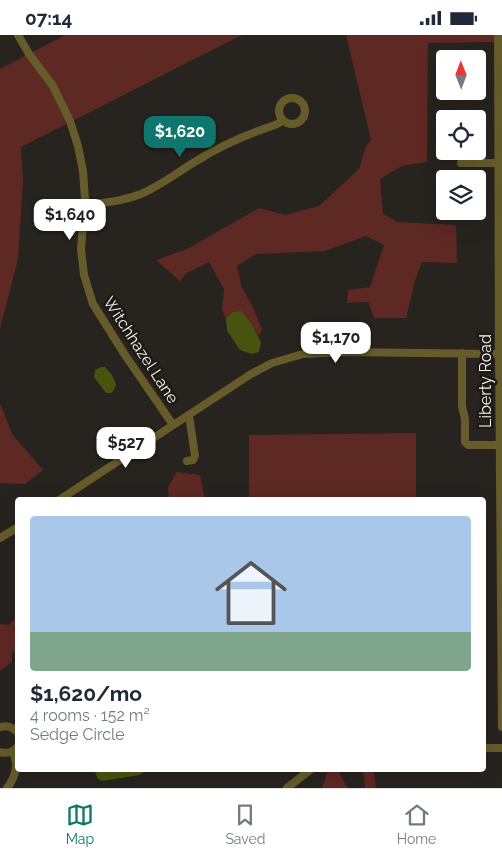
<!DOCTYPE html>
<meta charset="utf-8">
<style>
body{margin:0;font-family:Raleway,sans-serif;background:#f6f6f7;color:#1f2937;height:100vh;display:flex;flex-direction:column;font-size:19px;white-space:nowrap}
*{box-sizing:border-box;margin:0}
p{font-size:16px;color:#747a83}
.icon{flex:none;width:28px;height:28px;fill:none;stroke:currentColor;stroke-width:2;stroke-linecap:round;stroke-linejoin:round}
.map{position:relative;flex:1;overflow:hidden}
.side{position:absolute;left:15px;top:462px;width:471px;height:275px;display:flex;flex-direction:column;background:#fff;border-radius:5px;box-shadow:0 5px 20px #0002}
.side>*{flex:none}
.needle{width:32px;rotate:359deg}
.fabs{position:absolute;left:436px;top:15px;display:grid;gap:10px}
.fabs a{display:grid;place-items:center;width:50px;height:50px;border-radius:5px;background:#fff;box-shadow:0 5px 20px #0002;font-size:25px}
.price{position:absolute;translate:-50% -42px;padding:0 11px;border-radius:10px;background:#fff;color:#222;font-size:16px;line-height:32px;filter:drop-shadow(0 1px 2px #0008)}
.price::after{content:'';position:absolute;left:50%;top:30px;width:15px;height:11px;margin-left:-8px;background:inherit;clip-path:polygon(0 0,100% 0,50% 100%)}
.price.active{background:#0f766e;color:#fff}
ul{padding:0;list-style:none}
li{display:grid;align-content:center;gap:10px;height:265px;padding:0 15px}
li span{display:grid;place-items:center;height:155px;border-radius:5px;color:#555}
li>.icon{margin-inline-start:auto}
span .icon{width:90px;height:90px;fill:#fffc;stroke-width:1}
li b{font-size:21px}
.status{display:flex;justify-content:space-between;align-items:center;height:35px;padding:0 25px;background:#fff;direction:ltr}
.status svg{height:14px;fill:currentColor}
.tabs{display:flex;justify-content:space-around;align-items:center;height:70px;border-top:1px solid #e0e1e3;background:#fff;font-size:14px;color:#747a83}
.tabs a{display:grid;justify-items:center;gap:2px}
.tabs .active{color:#0f766e}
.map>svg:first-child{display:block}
.green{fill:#5e2823}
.water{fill:#465410}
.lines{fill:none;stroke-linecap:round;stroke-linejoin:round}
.minor{stroke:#655b2b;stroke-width:8}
.labels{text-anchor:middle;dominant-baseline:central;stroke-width:5;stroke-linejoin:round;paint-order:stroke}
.street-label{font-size:16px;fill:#f5f3ef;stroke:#1d1914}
</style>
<div class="status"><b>07:14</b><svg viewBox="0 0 49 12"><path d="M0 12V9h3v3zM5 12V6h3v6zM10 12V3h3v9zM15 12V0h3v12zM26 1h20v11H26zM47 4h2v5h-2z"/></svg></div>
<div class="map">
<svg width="502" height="753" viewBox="0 0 502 753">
<rect width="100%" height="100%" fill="#27231e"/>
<!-- green -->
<path class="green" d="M65,0H242L21,112L23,145L18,224L0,294V34Z
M346,0H498V7L428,8L427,127L402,131L380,144L383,179L398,187L456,190L457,228L422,227L415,246L406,283H374L368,267L347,268L348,255L370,252L384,210L366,201L325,216L256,219L237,231L242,253L252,270L262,295L258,301L251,288L232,277L226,284L222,275L224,254L209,227L187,238L180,246L156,225L187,214L259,173L285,180L319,171L359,134L366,111L371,105Z
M0,368L12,399L43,435L25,449L0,448Z
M416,398V465H249V400Z
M177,437L200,440L205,465H169L168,452Z
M17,574V617H12V627L0,636V589L9,590L16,582Z
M330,735H338L347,752L350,753H322L327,738Z
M363,735H374L376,753H365Z"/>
<!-- water -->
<path class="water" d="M241,276L251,288L261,307L259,317L252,319L240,315L227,296L226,284L232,277Z
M101,332H105L112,340L116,349L114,355L111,358H106L94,342L95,335Z
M94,735H144V737L139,740L103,746L98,744Z"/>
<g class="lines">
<!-- minor -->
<path class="minor" d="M18,0L29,19L53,51L70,86L78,111L83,136L85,164L81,214L84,240L93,269L125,320L173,390
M498,0L499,319L502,692
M279 76a13 13 0 1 1 26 0a13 13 0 1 1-26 0Z
M461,128H499
M84,170C104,168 123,166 141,159C162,150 179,136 198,125C222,110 248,99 275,90L279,88L282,85
M462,318V371L465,384V407L468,410H500
M187,426L193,425L195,421L189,380
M59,465L251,339L272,328L303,319L343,317L502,319
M0,503L18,492
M0,692C8,690 13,692 18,698
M484,713H502
M0,717C7,719 14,717 18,711
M7,753C15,743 20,728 12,716
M287,753L310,735"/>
</g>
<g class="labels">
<!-- street labels -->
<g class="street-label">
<text transform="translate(141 315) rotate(57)">Witchhazel Lane</text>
<text transform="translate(485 346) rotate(-90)">Liberty Road</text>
</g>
</g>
</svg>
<div class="fabs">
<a><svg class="needle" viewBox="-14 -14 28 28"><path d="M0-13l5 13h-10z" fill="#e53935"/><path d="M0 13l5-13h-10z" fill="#747a83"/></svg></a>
<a><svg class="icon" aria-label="locate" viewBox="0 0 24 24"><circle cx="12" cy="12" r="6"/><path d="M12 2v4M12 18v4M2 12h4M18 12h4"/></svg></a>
<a><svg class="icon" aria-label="layers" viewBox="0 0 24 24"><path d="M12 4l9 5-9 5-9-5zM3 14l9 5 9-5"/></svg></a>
</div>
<b class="price active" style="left:180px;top:123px">$1,620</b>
<b class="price" style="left:70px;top:206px">$1,640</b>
<b class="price" style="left:336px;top:329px">$1,170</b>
<b class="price" style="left:126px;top:434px">$527</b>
<section class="side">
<ul>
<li><span style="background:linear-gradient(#a9c7e8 75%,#7fa58c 0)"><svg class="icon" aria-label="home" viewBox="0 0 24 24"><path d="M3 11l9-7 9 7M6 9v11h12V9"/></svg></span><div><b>$1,620/mo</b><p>4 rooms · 152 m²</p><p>Sedge Circle</p></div></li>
</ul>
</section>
</div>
<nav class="tabs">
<a class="active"><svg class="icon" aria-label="map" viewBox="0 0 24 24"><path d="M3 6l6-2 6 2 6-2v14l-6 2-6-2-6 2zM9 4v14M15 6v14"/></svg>Map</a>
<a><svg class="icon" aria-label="saved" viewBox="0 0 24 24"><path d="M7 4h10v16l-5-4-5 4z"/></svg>Saved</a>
<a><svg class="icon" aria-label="home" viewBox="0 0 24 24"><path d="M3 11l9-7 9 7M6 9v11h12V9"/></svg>Home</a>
</nav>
